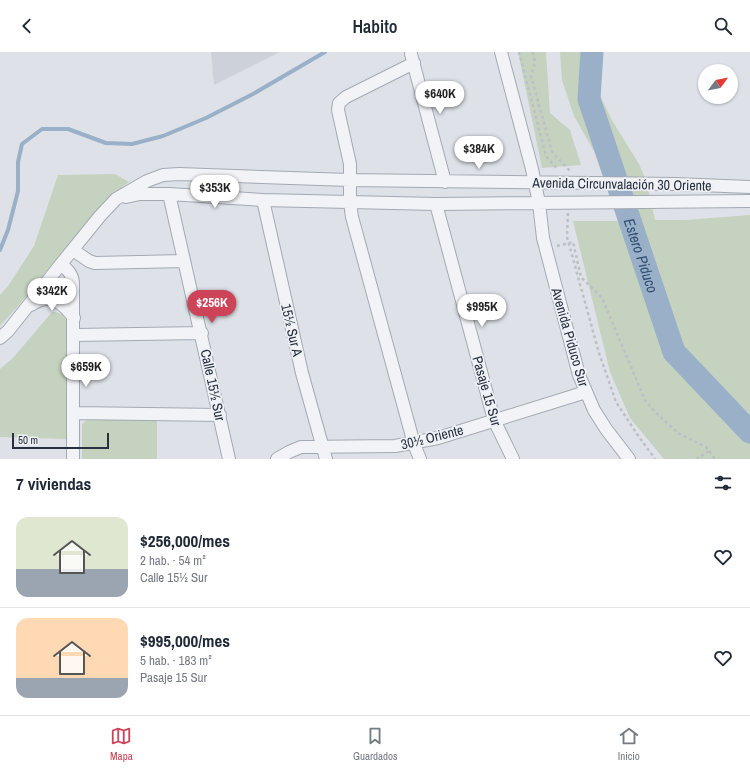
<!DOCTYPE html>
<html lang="es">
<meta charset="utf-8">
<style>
body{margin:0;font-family:"Archivo Narrow",sans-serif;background:#f2f2f3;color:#1f2937;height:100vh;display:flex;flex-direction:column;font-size:15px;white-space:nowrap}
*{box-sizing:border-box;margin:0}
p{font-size:13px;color:#747a83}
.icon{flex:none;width:22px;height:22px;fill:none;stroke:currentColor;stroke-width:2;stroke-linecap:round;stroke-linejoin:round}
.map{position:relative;height:407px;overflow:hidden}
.side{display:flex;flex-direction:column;background:#fff;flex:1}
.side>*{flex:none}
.needle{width:26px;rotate:58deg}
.fabs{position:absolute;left:698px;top:12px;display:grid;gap:8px}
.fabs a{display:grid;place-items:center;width:40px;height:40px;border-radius:50%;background:#fff;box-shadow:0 1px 3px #0004;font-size:20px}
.scale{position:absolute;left:12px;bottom:10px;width:97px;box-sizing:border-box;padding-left:4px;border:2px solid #27303f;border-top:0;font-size:11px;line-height:14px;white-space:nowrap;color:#27303f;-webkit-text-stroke:3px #eef1f5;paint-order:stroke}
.price{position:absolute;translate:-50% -34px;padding:0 9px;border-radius:14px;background:#fff;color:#222;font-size:13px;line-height:26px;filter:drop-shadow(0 1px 2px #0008)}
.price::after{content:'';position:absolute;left:50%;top:24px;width:12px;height:9px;margin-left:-6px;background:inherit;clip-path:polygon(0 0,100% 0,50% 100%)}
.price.current{background:#cd4358;color:#fff}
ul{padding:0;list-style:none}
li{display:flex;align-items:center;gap:12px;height:100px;padding:0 16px}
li+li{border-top:1px solid #e0e1e3}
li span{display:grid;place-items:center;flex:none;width:112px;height:80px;border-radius:12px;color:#555}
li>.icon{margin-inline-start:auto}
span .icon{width:48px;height:48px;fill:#fffc;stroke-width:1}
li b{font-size:17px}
h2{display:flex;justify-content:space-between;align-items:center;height:48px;padding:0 16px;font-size:17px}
header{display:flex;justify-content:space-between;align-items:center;height:52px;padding:0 16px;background:#fff;font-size:18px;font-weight:600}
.tabs{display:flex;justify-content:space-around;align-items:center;height:56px;border-top:1px solid #e0e1e3;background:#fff;font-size:11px;color:#747a83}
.tabs a{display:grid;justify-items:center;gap:2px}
.tabs .current{color:#cd4358}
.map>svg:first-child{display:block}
.built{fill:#ccd1da}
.green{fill:#c4d2bf}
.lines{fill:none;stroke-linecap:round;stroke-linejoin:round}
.stream{stroke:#99b0c8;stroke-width:4}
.river{stroke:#99b0c8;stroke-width:23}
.minor-casing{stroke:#a3a9b2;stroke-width:14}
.path{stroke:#bcc0c6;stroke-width:2.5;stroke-dasharray:3 3;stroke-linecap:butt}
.minor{stroke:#f1f3f6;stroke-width:12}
.labels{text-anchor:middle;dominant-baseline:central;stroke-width:3.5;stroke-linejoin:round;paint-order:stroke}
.street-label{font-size:14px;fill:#27303f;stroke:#eef1f5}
.water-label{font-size:15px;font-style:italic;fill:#324f72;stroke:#eef1f5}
</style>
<header><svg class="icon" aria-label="back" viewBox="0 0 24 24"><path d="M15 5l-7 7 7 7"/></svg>Habito<svg class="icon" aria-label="search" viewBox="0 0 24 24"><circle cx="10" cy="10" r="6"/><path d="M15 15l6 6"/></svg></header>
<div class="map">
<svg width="750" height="407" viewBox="0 0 750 407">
<rect width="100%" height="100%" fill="#dee2e8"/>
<!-- built -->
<path class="built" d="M211,0H280L214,33Z"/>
<!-- green -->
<path class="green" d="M518,0H546L550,61L570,78L581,113L542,116Z
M560,0H591L597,38L613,70L639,112L646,128L655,168H686L750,163V407H664L630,366L610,320L573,169H622L596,103L574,64L562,28Z
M115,122L129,130C112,143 99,157 85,173C56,206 30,242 0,274V243L8,234L34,194L58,123Z
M52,260C59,260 64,262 67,269L66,387L0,385V317L13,306Z
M88,367L157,369V407H82V372Z"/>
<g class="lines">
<!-- stream -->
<path class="stream" d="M0,198L8,178L18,139V110L22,92L42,77H68L106,91L132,92L163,84L206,66L253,42L325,0"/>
<!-- river -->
<path class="river" id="s1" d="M592,0L589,47L674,300L750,380"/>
<defs>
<path id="minor" d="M501,0L532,117L539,151L543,186L579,323L594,358L606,377L629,407
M411,2L445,130
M414,11L346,45L339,51L338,58L350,112V150L352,165L414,392L420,407
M169,142L229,407
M126,145L140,142H169L263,148L436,152L750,149
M263,148L302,321L326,407
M436,152L494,368L513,407
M73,198L89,209L95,211L184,209
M61,212C69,219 73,223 73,233V407
M31,253C50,240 62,250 74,266
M74,283L202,281
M0,286L8,279L61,212L100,164L116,147L147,129L163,123L179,122L349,128L675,132L750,135
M73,361L220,363
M277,407L289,400L301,395L395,394L438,386L586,340"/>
</defs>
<!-- minor casing -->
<use href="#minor" class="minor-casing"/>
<!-- path -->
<path class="path" d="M519,0L546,104L558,118
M533,0L535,11L531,24L552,100L570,119
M568,161L567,185L599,301L616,350L637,382L655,407
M557,194L573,190L581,225L602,246L645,348L655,360L678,381L706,395L715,407
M696,407L709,399"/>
<!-- minor -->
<use href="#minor" class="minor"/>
</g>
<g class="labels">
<!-- street labels -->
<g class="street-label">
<text transform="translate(622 132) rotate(1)">Avenida Circunvalación 30 Oriente</text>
<text transform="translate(292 278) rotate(77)">15½ Sur A</text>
<text transform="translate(570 285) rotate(74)">Avenida Piduco Sur</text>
<text transform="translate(213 333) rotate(78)">Calle 15½ Sur</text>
<text transform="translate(487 339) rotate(74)">Pasaje 15 Sur</text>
<text transform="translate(432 385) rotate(-14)">30½ Oriente</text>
</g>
<!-- water labels -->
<g class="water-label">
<text stroke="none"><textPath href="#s1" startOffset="212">Estero Piduco</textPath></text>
</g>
</g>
</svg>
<div class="fabs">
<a><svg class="needle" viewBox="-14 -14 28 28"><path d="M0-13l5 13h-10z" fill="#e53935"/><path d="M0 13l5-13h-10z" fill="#747a83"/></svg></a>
</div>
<div class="scale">50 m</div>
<b class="price" style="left:440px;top:63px">$640K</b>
<b class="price" style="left:479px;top:118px">$384K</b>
<b class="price" style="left:215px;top:157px">$353K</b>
<b class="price" style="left:52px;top:260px">$342K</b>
<b class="price current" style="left:212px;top:272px">$256K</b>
<b class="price" style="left:482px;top:276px">$995K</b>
<b class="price" style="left:86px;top:336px">$659K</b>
</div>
<section class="side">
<h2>7 viviendas<svg class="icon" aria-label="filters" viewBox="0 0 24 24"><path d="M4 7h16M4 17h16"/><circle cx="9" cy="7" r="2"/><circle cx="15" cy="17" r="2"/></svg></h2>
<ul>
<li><span style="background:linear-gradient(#dfe7d0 65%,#9aa5b1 0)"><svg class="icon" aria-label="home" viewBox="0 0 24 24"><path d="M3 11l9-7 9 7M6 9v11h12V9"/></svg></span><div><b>$256,000/mes</b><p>2 hab. · 54 m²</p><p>Calle 15½ Sur</p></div><svg class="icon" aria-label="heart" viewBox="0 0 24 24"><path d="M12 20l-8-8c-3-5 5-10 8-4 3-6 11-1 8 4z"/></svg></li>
<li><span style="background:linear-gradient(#ffd9b3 75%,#9aa5b1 0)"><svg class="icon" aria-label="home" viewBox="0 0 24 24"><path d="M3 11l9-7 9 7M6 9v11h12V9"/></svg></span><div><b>$995,000/mes</b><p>5 hab. · 183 m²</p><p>Pasaje 15 Sur</p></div><svg class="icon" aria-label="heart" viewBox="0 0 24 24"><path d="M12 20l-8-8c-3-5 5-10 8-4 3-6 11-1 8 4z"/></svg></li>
</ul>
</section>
<nav class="tabs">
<a class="current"><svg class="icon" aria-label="map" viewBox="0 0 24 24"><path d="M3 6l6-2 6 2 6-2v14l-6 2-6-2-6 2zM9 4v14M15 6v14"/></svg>Mapa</a>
<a><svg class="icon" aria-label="saved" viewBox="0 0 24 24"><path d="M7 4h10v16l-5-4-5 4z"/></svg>Guardados</a>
<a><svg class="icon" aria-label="home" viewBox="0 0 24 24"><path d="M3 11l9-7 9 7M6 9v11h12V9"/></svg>Inicio</a>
</nav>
